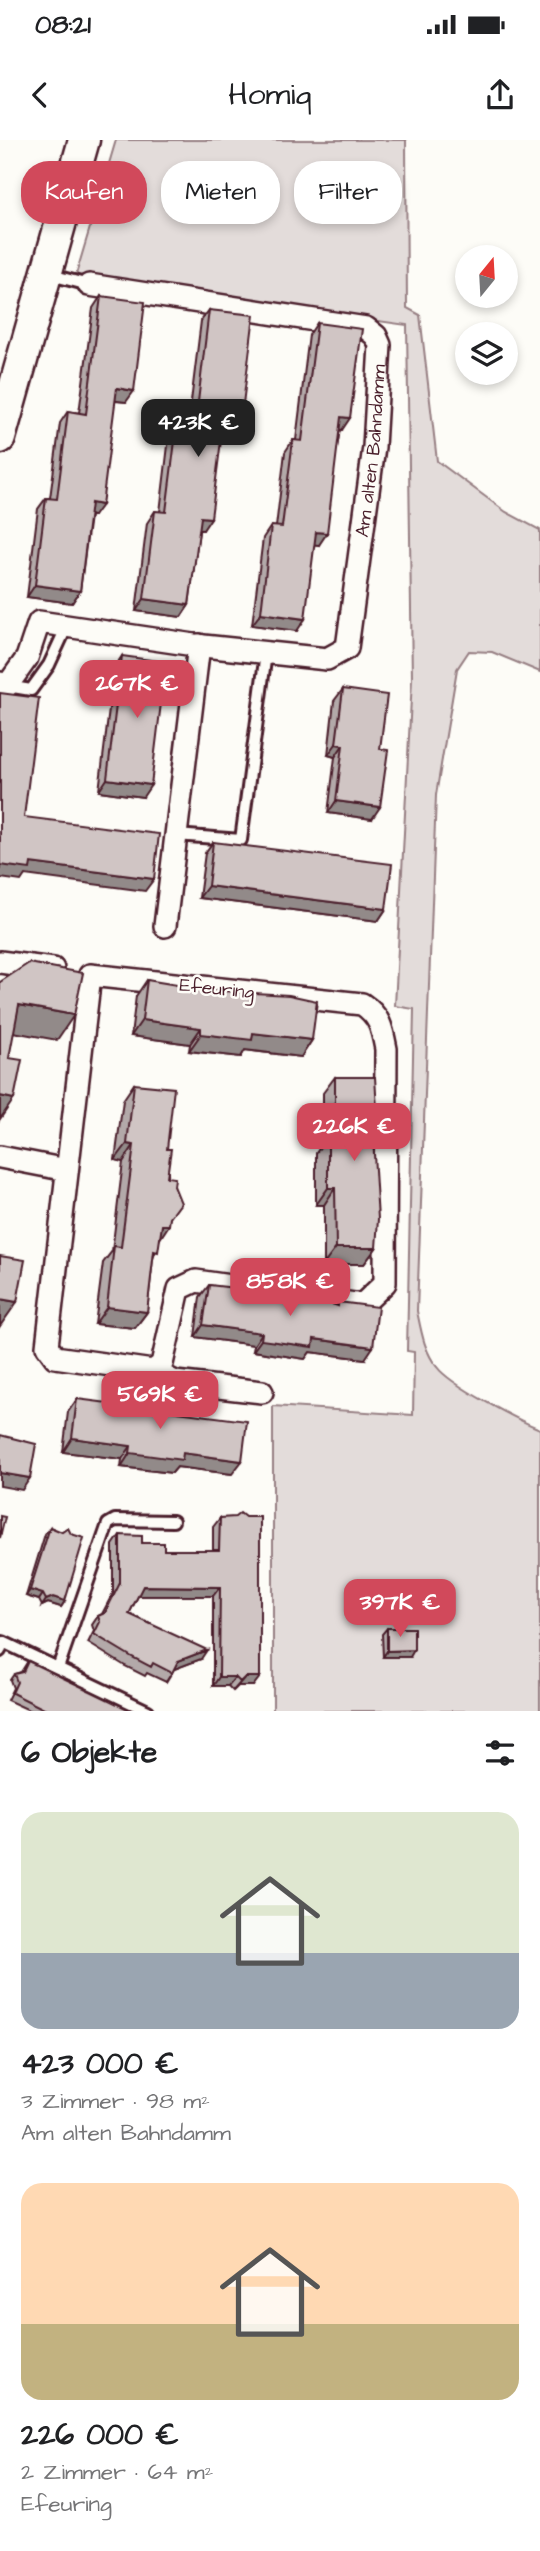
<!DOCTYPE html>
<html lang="de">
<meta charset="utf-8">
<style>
body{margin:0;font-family:"Architects Daughter",sans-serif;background:#f6f6f6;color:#202124;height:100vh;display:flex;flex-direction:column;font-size:26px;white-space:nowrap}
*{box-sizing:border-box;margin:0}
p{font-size:23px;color:#757577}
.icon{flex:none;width:38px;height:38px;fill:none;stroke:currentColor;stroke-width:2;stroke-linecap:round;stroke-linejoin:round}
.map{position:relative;height:1571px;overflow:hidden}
.drawer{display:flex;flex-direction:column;background:#fff;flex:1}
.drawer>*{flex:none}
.top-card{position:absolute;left:21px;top:21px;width:499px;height:63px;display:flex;gap:14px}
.needle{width:46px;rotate:18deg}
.buttons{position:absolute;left:455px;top:105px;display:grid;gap:14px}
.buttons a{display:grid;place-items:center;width:63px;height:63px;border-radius:50%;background:#fff;box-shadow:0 4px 10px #0003;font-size:35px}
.price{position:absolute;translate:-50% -60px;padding:0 16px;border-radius:14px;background:#d1495b;color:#fff;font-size:23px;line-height:46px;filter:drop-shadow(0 2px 4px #0008)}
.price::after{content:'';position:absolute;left:50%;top:42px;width:21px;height:16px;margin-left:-10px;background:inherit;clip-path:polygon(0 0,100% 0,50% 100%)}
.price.active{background:#222;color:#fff}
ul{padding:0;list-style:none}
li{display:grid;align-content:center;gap:14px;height:371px;padding:0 21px}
li span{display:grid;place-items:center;height:217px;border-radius:21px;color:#555}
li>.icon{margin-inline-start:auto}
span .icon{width:126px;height:126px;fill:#fffc;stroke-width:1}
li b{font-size:30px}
h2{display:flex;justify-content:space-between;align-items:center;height:84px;padding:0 21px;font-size:30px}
.tag{padding:0 24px;border-radius:28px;background:#fff;box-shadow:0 4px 10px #0003;font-size:24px;line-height:63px}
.tag.active{background:#d1495b;color:#fff}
.status{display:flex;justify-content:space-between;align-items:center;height:49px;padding:0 35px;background:#fff;direction:ltr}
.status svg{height:19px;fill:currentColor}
header{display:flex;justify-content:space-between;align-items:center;height:91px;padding:0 21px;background:#fff;font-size:32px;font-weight:600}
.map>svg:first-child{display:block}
.green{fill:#e3dcda;stroke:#967e82;stroke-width:2}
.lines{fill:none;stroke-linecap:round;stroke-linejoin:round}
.lane-casing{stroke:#4a1f2b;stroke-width:16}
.street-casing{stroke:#4a1f2b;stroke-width:26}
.secondary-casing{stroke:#4a1f2b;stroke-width:35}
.lane{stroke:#fdfcf7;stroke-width:10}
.street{stroke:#fdfcf7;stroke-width:21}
.secondary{stroke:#fdfcf7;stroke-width:30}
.wall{fill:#b3a9a9;stroke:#4a1f2b;stroke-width:2}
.shaded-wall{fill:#928a89;stroke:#4a1f2b;stroke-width:2}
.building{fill:#d0c5c4;stroke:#4a1f2b;stroke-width:2}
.labels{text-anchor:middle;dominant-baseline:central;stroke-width:5;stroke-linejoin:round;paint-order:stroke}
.street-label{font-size:19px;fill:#4a1f2b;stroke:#fdfcf7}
</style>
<div class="status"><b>08:21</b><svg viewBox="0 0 49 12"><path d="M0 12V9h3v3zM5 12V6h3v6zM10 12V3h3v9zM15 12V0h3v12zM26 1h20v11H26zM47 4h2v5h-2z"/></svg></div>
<header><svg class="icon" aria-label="back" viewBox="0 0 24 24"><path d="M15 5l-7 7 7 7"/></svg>Homiq<svg class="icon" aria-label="share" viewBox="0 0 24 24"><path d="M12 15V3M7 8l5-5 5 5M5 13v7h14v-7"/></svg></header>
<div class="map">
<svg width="540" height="1571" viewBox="0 0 540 1571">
<rect width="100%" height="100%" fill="#fdfcf7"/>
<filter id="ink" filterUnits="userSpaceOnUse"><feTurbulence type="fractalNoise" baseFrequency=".0143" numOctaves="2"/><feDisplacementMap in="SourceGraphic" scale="14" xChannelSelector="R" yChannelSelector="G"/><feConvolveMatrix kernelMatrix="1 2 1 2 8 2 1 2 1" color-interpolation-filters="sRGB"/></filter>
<g filter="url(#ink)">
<!-- green -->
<path class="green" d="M116,0H406L407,168L420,175L437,321L506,372L540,390V532L492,512L469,511L457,529L436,655L417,1171C421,1190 424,1211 437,1227C450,1245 518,1280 540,1289V1571H273V1266L413,1275L414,1212L407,1211L414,869L395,866L412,539L407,185L75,138Z"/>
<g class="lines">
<defs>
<path id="lane" d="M47,134L89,145
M7,546L31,550L49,525L67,486
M176,695L241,700L266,513
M0,1511L3,1502L148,1571
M58,1528L108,1384L115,1380L173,1381"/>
<g id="street">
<path id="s1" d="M0,543L7,546L27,518L39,482L194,505L327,519L347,508L374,307L380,205L376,196L366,188L89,145"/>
<path d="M165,786L199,505"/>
<path d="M0,822L53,829"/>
<path d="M90,835L362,864C380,876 382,888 386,909L385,1143L362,1165L196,1141L179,1149L162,1224L153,1231L55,1217L47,1206Z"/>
<path d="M0,1017L67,1030"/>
<path d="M153,1231L175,1242L262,1252"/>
</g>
<path id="secondary" d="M0,298L84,0"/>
</defs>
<!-- lane casing -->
<use href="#lane" class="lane-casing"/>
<!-- street casing -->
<use href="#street" class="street-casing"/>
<!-- secondary casing -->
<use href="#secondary" class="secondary-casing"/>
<!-- lane -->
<use href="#lane" class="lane"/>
<!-- street -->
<use href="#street" class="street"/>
<!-- secondary -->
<use href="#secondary" class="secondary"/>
</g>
<!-- wall -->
<path class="wall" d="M101,156L126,262L115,261L94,376H90L80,451L72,463L27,457L38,369L46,358H50L60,283L68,271L79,273L93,168Z
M209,170L243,264L234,276L224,275L203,390H199L189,465L181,477L136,471L147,383L155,371L160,372L169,297L177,285L188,286L201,181Z
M317,183L342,290H340L319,405L314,404L297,491L252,485L263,398L271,386L276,387L285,312L293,300H296L309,195Z
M122,516L143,657L99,651L114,528Z
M343,549L372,679L328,673L335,617L328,615L334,561Z
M213,702L386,769L378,781L199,758L205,713Z
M147,840L312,900L301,917L245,910L241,917L189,911L190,904L131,896L136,856Z
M335,937L373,998L376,1108L364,1124H324V1065H316V1013L323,1003V953Z
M134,944L167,1009L170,1078L160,1098L153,1119L147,1172L135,1188L95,1184L103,1123L112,1111L123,1022L115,1020L123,960Z
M209,1145L267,1155L336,1165L338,1162L365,1219L310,1212L305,1219L253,1211L254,1205L195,1197L200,1157Z
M77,1259L232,1334L177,1327L172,1333L121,1327L122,1319L63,1312L68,1272Z
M220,1378L253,1546H238L233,1551L228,1546H213V1456H138L129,1474L201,1519L174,1529L166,1542L147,1533L145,1536L125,1526L88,1503L94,1491L92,1485L98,1476L102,1474L113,1453V1405L120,1395L164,1410H213V1387Z
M50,1387L65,1461L61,1467L48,1463L42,1466L39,1460L26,1456L45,1394Z
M387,1488L410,1517H383L382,1494Z
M28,1521L132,1571H31L7,1560L13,1548L10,1540L14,1534L21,1532Z"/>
<!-- shaded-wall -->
<path class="shaded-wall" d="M117,248L134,251L126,262L109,260Z
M226,262L243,264L234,276L217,274Z
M341,277L350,278L342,290L333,289Z
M91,363L102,365L94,376L83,375Z
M201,377L211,378L203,390L192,389Z
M316,392L327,393L319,405L307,404Z
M35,445L80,451L72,463L27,457Z
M144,459L189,465L181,477L136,471Z
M261,473L305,479L297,491L252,485Z
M336,604L343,605L335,617L328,615Z
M107,639L151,645L143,657L99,651Z
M336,661L380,667L372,679L328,673Z
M31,723L154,739L145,751L25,735L21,741L0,738V725Z
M208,746L386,769L378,781L199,758Z
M19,865L74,875L57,900L2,890Z
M142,880L201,888L190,904L131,896Z
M253,893L312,900L301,917L245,910L241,917L189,911L201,894Z
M0,956L14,959L0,979Z
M127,1004L134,1005L123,1022L115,1020Z
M328,1048H335L324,1065H316Z
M169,1079V1085L158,1102L162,1085Z
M336,1108H376L364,1124H324Z
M0,1159L17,1162L0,1186Z
M107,1167L147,1172L135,1188L95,1184Z
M203,1185L262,1193L254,1205L195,1197Z
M314,1199L373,1207L365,1219L310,1212L305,1219L253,1211L261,1200Z
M72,1298L131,1306L122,1319L63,1312Z
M130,1313H183L242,1321L232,1334L177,1327L172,1333L121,1327Z
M0,1333L30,1338L22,1350L0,1346Z
M143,1446L220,1447L213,1456H136Z
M30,1450L43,1454L39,1460L26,1456Z
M53,1457L65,1461L61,1467L48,1463L42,1466L46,1460Z
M207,1510L201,1519L172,1530L178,1521Z
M414,1510L410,1517H383L387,1511Z
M219,1537H235L228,1546H213Z
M245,1537H260L253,1546H238L233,1551Z"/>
<!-- building -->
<path class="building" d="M101,156L145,162L134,251L117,248L102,365L91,363L80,451L35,445L46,358L57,359L68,271L86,274Z
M209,170L254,175L243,264L226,262L211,378L201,377L189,465L144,459L155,371L166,372L177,285L195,287Z
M317,183L362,189L350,278L341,277L327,393L316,392L305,479L261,473L271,386L282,387L293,300L302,301Z
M122,516L166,522L151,645L107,639Z
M343,549L387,555L380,609L388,610L380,667L336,661L343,605L336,604Z
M0,553L39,558L24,677L159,694L154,739L31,723L30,729L0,725Z
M213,702L392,724L386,769L208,746Z
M29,823L83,833L74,875L19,865L9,918L22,920L14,959L0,956V842Z
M147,840L207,850L289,855L317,861L312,900L253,893L252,900L201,894V888L142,880Z
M335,937H375L378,986L373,998L378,1079L376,1108H336L335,1048H328V996H335Z
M134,944L174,948L167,1009H171L167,1037L175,1038L174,1046L181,1063L170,1078L169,1085H162L158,1112L154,1111L147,1172L107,1167L114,1106L121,1107L134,1005L127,1004Z
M0,1116L25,1120L17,1162L0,1159Z
M209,1145L262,1151L267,1155L323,1161L338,1166V1162L378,1167L373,1207L314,1199L313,1207L261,1200L262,1193L203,1185Z
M77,1259L247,1281L242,1321L183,1313L182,1320L130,1313L131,1306L72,1298Z
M0,1295L36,1304L30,1338L0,1333Z
M240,1373L245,1377H260V1537H245L240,1542L235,1537H219L220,1447L143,1446L129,1474L207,1510L178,1521L172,1533L153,1523L151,1527L132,1517L94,1494L100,1482L98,1476L105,1473L120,1443V1395L142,1396V1403H164V1410H219L220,1378L235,1377Z
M0,1376L5,1377L0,1398Z
M50,1387L62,1392L68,1388L71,1394L84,1398L65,1461L53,1457L46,1460L43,1454L30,1450Z
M387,1488H414V1510L387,1511Z
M28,1521L132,1571H48L12,1553L17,1542L14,1534L23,1532Z"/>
</g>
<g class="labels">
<!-- street labels -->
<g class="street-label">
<text stroke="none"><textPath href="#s1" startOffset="592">Am alten Bahndamm</textPath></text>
<text transform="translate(217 849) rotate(6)">Efeuring</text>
</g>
</g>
</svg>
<div class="buttons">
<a><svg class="needle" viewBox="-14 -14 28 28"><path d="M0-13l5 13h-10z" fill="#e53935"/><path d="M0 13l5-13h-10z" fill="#757577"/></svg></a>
<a><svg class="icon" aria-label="layers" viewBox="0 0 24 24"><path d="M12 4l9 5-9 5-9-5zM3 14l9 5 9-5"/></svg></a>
</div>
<b class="price active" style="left:198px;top:319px">423K €</b>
<b class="price" style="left:137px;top:580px">267K €</b>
<b class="price" style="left:354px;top:1023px">226K €</b>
<b class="price" style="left:290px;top:1178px">858K €</b>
<b class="price" style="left:160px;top:1291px">569K €</b>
<b class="price" style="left:400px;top:1499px">397K €</b>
<div class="top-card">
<a class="tag active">Kaufen</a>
<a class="tag">Mieten</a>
<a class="tag">Filter</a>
</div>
</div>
<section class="drawer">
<h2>6 Objekte<svg class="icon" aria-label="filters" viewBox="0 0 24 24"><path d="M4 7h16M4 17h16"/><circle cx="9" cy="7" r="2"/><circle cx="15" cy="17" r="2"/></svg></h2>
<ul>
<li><span style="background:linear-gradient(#dfe7d0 65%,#9aa5b1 0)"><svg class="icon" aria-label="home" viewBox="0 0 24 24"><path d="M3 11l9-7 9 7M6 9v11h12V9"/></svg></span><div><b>423 000 €</b><p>3 Zimmer · 98 m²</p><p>Am alten Bahndamm</p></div></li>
<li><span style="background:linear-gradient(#ffd9b3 65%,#c2b280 0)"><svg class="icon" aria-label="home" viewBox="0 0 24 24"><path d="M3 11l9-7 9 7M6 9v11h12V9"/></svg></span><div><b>226 000 €</b><p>2 Zimmer · 64 m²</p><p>Efeuring</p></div></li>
</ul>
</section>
